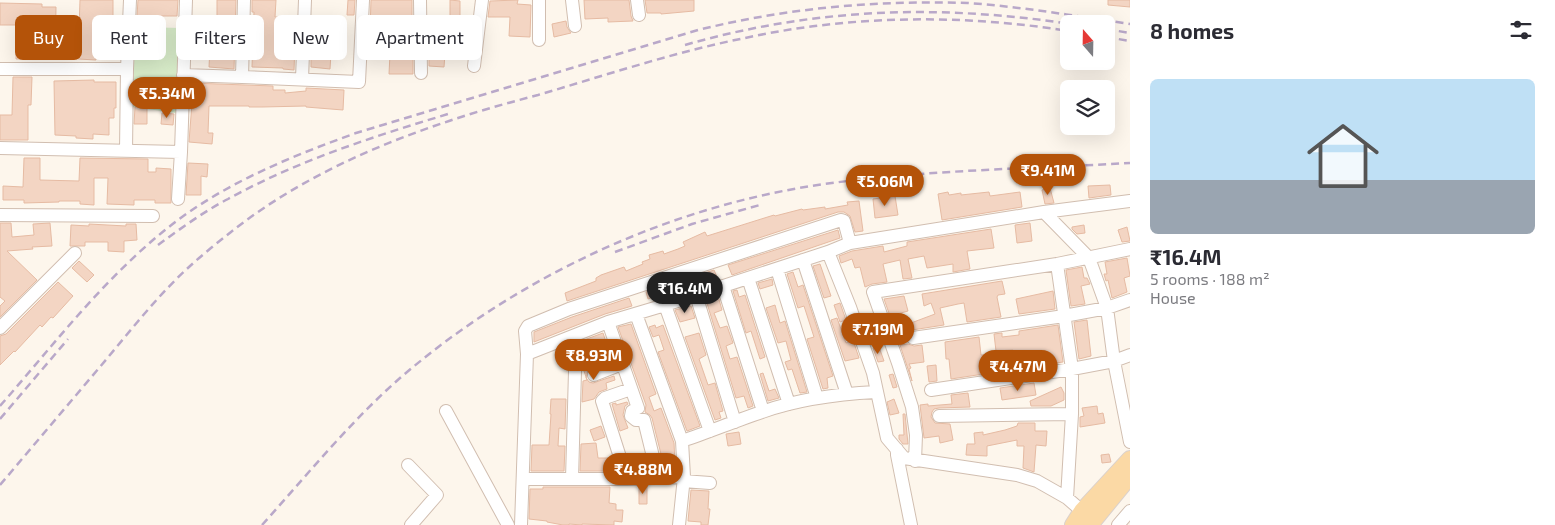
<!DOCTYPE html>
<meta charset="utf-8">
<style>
body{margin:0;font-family:"Exo 2",sans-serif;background:#f7f7f7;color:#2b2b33;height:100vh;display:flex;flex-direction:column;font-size:19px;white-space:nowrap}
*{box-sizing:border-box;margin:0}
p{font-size:16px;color:#7c7c81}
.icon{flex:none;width:28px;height:28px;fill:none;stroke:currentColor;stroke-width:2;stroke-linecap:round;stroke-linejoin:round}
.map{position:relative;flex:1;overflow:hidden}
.panel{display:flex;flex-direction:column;background:#fff;width:425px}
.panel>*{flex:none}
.banner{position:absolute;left:15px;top:15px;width:475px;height:45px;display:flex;gap:10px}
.needle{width:32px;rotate:340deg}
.fabs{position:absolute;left:1060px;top:15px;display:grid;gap:10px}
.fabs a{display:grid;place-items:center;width:55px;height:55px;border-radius:8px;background:#fff;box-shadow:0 5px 20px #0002;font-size:25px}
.price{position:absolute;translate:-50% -42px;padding:0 11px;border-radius:18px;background:#b45309;color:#fff;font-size:16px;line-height:32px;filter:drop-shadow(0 1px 2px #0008)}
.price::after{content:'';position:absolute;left:50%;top:30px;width:15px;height:11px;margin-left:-8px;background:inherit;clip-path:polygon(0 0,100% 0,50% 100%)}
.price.on{background:#222;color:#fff}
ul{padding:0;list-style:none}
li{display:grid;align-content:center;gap:10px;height:265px;padding:0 20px}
li span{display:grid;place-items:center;height:155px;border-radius:8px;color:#555}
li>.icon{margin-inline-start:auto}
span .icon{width:90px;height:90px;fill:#fffc;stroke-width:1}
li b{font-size:21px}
h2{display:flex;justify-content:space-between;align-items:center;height:60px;padding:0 20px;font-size:21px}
.tag{padding:0 18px;border-radius:8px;background:#fff;box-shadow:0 5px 20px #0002;font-size:18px;line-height:45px}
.tag.on{background:#b45309;color:#fff}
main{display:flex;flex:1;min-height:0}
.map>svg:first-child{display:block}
.green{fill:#d8ecc9}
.building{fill:#f3d5c3;stroke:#e6bba3}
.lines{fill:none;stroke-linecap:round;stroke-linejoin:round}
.minor-casing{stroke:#d1beb0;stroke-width:14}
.major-casing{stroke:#dad1cd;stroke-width:18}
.minor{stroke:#fff;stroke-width:12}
.major{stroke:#fbd9a5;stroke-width:16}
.rail{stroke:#b9a8c9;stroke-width:2.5;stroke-dasharray:8 5;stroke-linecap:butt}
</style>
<main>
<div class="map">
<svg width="1130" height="525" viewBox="0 0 1130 525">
<rect width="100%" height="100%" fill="#fdf6ec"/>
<!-- green -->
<path class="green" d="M135,27L181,28L176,113L133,107Z"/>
<!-- building -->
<path class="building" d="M80,0H113V20H98V29H97L96,60L78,59Z
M138,0H178L177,16H137Z
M217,0H236L234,69L209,67L210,48H200V33H217Z
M252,0H276L275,17L296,18L294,70L283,69V68L252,67L254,12H252Z
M348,0H355L354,15H347Z
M371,0H412V33L370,31Z
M450,0L460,1V17L450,16Z
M518,0L517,4L531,5L530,37L509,36L510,17H488L490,1Z
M584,0H629L631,16L633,21L608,22V18L585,19Z
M645,0H694V11L661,14V13H647Z
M1108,0H1130V7L1108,5Z
M0,3L42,4V7H56L55,59H16V25H0Z
M333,16L343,17V33L312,31V17Z
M566,21L567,27L571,33L554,37L552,24Z
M429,32H446V41L469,42L467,54H445L444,67L429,66Z
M311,52L331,53L330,69L311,67Z
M390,54H413V74H389Z
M13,77H32L31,105H28V140H0V115H12Z
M94,80V82H116V108H114V118H109V135L93,134V139L76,138V136L55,135L54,81Z
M191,83L273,86V90H285V93L306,91V88L344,90L343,110L306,107V106L262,107H249V106H209L208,133H213L212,144L189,142L192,103H191Z
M147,106V124H134L135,107Z
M162,113L174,114L173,125L161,124Z
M24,158H40V180L79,181L80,158L148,159V172H156V168L171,169V203H155V200H134V205L107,204L108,178H94V205L80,204V201H59V202L24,203V200H3V186L23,187Z
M188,163L208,164L207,177L201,176V195H186Z
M1110,185L1111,195L1089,198L1088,186Z
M1050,188L1054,203L1045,204L1042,190Z
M948,192L949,195L961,193V195L989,192L990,196L1020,192L1022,207L942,220L938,194Z
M895,196L898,215L875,218L873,199Z
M859,201L863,231L855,232L850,216L844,212H838L567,301L565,293L596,281V278L601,275L624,267L626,271L643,264L642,262L650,259L649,255L663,251L664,254L678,249L685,246L683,242L705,232L707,236L774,215L775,216L802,209L803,210L825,207V209L848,205L847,202Z
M0,223H11L12,237L34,235L33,224L50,223L52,246L32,247L33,249L7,251L37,280L0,317V306L5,301L0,297Z
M1030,223L1032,241L1017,243L1015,225Z
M89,224L126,226V224H136L137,240L124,241V252L108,251V242H85V246H70L71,225L89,226Z
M1084,225L1085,233L1077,234L1072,229V227Z
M1127,227L1130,241L1122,242L1118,230Z
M991,229L994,248L967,251L970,269L953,272V264L927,268L924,256L908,259L912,278L903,279L900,260L883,264L887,282L872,284L865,287L860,267L855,268L852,259L841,263L839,256L852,251L883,246L884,252L907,246V242Z
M838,230L840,238L732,275L728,265Z
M1127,258L1130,276L1124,278L1127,292L1112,298L1108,280L1106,281L1104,274H1107L1105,262Z
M79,261L94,275L87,282L72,268Z
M820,264L831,296L824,298L813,266Z
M1082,267L1084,278H1087L1090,284L1081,286L1085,304L1071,306L1066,270Z
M714,270L718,279L668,295V294L657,298L656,296L648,299L646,292Z
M793,272L798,287L803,285L833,376L827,378L828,388L823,389L807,339L814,337L804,306L798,308L787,274Z
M772,279L773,285L760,289L758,283Z
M1002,281L1005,294L998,295L997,297L1001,317L967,322L964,303L958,304L940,308L944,325L912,330L897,334L895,329L935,314L931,303L924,306L922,294Z
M58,282L73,296L53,318L51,317L42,327L40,325L15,352L14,351L0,365V336L6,334Z
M737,290L739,297L745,295L765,357L760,359L751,331L746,333L733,291Z
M1053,291L1055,309L1019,314L1016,299Z
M718,296L722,310L714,313L720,328L727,326L733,343L726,346L730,359L737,357L753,406L748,408L744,396L736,398L706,300Z
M904,296L908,311L890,316L884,299Z
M629,298L632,306L605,314L534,342V332L572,317Z
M840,303L846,320L840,322L834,305Z
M775,305L780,323L785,321L807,392L800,393L792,369L788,370L785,362L791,360L786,341L778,343L766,308Z
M691,306L695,318L680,322L675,310Z
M867,316L871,326L876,324L881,338L870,340L862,317Z
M837,318L846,343L853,340L859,358L845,361L831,320Z
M1087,320L1091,356L1079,359L1074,322Z
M631,324L656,394L649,397L654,411L661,408L674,443L675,464L664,466L652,418L650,415L645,412L646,405L618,327Z
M655,325L656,328L663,325L700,426L687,431L658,352L664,350L659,335L653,337L649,327Z
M1058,325L1063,362L1015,369L1013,350L996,351L994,334L1002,333V337L1019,335V331Z
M603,333L605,339L584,350V340Z
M699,333L706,355L699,359L708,385L715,383L723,411L719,412L721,418L715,420L685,337Z
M979,337L981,355H988L990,373L951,379L949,359H946L945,342Z
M908,344L914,346L922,345L924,362L909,364L911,368L909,369L912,381L900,345Z
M568,347L567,357L561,360L558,350Z
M879,347L884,361L878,362L873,348Z
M608,357L609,360L588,370L586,378L589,382L593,383L614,376L615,380L606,383L607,389L599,392L594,399L582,402L583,381L587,380L583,368V360L593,362Z
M936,365L937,381L929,382L927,366Z
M763,373L769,391L775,389L779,398L768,401L760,374Z
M893,374L897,387L893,388L889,375Z
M1034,383L1036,395L1002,400L1000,388Z
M1061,387L1064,393V400L1051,406H1031L1030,401Z
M968,393L970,407L939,408L934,409L932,412L931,417L935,423L950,424L953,440L940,443L939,436L924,438L920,405L928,404V406L952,404L951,395Z
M551,399H566L565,429L559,428L558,446H565L564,471H531L532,445H549L551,414H550Z
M894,399L899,413L890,415L887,402Z
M627,402L628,404L625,406L623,415L628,428L620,431L612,404L616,403V405Z
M1097,406L1098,414L1103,413L1105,423L1080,427V417L1084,416L1082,408Z
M903,414H905L908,444H903L899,439V435H904Z
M1018,423H1035V431H1047L1046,446L1036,445L1034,472L1023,468L1024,446H1017V440L987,446V456L966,455L967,444H975L974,433L983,432V435L1005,430L1017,426Z
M601,426L605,437L594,441L590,430Z
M739,432L741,444L728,446L726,434Z
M596,443L598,458H612L616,471H580L581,444Z
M1109,454L1111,462L1102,463L1101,455Z
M647,486V504H639V487Z
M543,487H610L609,503L616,504V510H623L622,522L614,521V525L582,524V525L569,524V525H563L547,522V521L529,519L530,489H543Z
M691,490L709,491L708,509H710L708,525H701V522L688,521Z"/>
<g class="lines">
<defs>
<path id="minor" d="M420,0L421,73
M572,0L575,26
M637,0L639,15
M539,40V0
M474,66L482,0
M0,69H127
M183,75L242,77L359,82L363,0
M242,77L244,0
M302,79L305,0
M0,148L181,152
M126,151L127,69L130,0
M178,199L181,152L186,0
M1044,212L1089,258L1107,308L1114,361L1130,442
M0,215L153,216
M828,252L850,307L873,373L887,438L904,458L1017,475L1037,481L1067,498L1082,511
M803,260L847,394
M1057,264L1072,369V414L1067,498
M777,269L817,398
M748,278L789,404
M723,286L763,411
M696,295L735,422
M665,305L710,431
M636,314L682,441L684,477L679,525
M608,322L638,408L632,411L631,416L636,420H644L658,477
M0,328L75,253
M913,338L1064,316L1107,308L1130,300
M527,354L525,331L528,326L569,309L841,220L844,221L850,243
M591,354L616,345
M594,375L622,364
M931,390L1072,369L1114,361L1130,355
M446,411L508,525
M939,416L1072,414
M682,441C709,432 735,421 762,412C798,399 838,394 876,392
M897,449V455L911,525
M915,461L916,435L912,407L898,363L873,292L1057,264L1130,249
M408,465L437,495L411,525
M523,479H627L684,477
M572,479L576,335
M627,479L602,401L605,398L631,389
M683,481L710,483
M521,525L527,354L608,322L665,305L828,252L850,243L1044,212L1130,201
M1118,525L1130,511"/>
<path id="major" d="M1073,525L1082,511L1130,459
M1090,525L1130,476"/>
</defs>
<!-- minor casing -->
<use href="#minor" class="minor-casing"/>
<!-- major casing -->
<use href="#major" class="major-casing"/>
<!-- minor -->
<use href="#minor" class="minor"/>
<!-- major -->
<use href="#major" class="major"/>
<!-- rail -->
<path class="rail" d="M1106,29L1130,33
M1106,37L1130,41
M685,45C814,8 938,4 1071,24
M158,245C180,229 203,212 228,199C297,161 372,137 448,114
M615,252L692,224L760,205
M0,406C57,341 111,269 182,217C235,179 295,155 356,133L698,30C787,8 877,0 968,3C1023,7 1076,16 1130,24
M0,419L68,339
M0,485C33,446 66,407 99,368C128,334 156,297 189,267C202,255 217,243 231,232C295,181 373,146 449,121C478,111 508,103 538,95C606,75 675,52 745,38C851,15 961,14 1069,31
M262,525C307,475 350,422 400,378C515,279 661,210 811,186C916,170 1024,169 1130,163"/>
</g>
</svg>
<div class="fabs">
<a><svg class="needle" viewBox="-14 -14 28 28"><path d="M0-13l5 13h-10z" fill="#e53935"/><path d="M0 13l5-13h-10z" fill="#7c7c81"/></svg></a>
<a><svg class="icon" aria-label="layers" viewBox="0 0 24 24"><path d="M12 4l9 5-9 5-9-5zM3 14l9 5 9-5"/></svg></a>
</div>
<b class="price" style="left:167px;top:119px">₹5.34M</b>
<b class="price" style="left:1048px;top:196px">₹9.41M</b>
<b class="price" style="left:885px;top:207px">₹5.06M</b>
<b class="price on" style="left:685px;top:314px">₹16.4M</b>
<b class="price" style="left:878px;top:355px">₹7.19M</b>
<b class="price" style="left:594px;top:381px">₹8.93M</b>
<b class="price" style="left:1018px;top:392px">₹4.47M</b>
<b class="price" style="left:643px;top:495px">₹4.88M</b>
<div class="banner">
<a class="tag on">Buy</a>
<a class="tag">Rent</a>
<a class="tag">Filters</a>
<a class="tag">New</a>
<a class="tag">Apartment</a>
</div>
</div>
<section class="panel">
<h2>8 homes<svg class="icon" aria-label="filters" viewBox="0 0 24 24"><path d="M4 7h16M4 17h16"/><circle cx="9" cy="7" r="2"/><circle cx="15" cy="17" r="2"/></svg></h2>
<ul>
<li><span style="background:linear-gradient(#bfe0f5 65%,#9aa5b1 0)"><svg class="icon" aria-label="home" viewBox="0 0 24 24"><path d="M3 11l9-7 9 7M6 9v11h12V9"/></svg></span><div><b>₹16.4M</b><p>5 rooms · 188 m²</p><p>House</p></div></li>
</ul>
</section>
</main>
